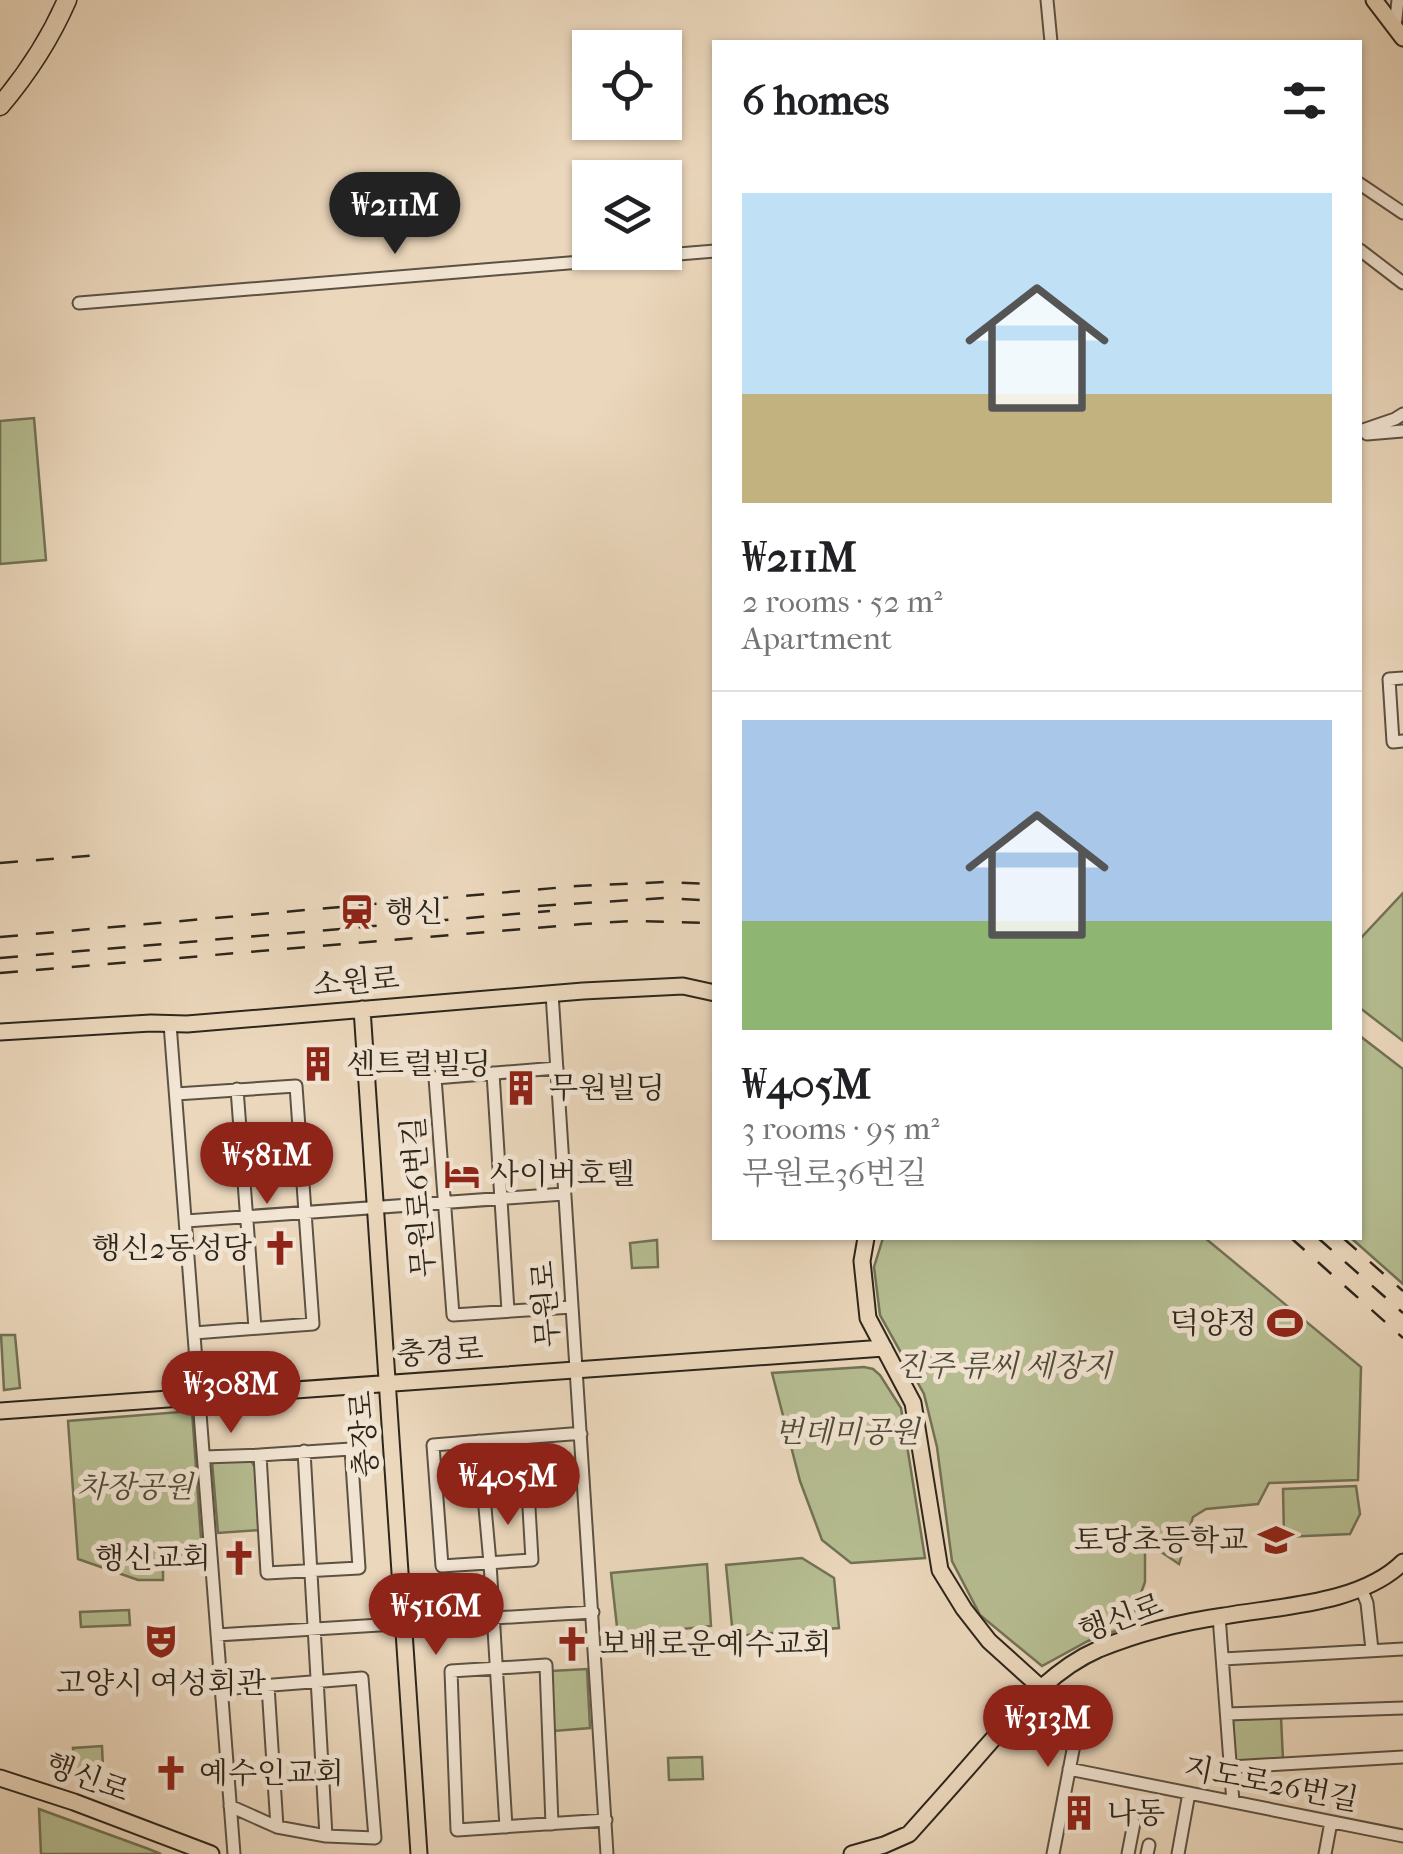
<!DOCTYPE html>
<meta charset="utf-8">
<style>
body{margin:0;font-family:"IM FELL French Canon","Noto Serif KR",serif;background:#f2f2f2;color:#202124;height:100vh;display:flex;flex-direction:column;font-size:38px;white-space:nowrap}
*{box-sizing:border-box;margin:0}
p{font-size:32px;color:#757577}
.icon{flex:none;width:55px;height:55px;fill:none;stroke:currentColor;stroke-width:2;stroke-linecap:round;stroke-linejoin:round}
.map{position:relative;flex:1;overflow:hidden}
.side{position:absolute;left:712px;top:40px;width:650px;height:1200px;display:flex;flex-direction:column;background:#fff;border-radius:0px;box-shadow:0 2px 8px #0004}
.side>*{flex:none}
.tools{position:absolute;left:572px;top:30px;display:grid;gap:20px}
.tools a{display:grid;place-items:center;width:110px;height:110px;border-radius:0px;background:#fff;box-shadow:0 2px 8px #0004;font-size:50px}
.price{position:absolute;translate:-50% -85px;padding:0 22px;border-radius:35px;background:#8f2418;color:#fff;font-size:32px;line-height:65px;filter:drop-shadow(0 2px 5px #0008)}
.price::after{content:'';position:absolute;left:50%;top:60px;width:30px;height:22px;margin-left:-15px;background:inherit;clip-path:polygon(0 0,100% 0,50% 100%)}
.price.current{background:#222;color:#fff}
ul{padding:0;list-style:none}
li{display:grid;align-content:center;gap:20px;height:530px;padding:0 30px}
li+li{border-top:2px solid #e0e0e0}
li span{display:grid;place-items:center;height:310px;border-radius:0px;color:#555}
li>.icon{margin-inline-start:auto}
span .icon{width:180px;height:180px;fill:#fffc;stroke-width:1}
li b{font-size:42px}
h2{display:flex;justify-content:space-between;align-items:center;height:120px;padding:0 30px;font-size:42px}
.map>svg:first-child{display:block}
.green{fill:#b6be92;stroke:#727256;stroke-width:2.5}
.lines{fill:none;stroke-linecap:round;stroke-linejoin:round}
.minor-casing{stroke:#5c5243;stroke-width:15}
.major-casing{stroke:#2d261b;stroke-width:19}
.highway-casing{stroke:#2d261b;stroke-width:21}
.minor{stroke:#f2e5d3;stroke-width:11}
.major{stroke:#ebd7bc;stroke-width:15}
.highway{stroke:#ebd7bc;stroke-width:18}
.rail{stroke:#2d261b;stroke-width:2.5;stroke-dasharray:18 18;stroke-linecap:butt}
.labels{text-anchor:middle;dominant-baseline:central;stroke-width:10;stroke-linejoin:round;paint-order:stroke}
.poi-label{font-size:30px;fill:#2d261b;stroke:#f2e5d3;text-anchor:start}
.street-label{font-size:30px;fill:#2d261b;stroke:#f2e5d3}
.park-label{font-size:30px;font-style:italic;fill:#4f4c39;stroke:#f2e5d3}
</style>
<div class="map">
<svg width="1403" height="1854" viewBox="0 0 1403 1854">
<rect width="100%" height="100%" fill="#ebd7bc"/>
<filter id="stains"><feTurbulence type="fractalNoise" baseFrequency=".002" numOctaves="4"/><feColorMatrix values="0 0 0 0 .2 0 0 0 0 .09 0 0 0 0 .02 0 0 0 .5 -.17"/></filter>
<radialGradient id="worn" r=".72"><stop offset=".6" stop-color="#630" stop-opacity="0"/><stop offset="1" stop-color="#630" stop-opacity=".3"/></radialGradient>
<!-- green -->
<path class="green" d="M34,418L46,560L0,564V421Z
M1403,893V1041L1360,1008V939Z
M1360,1036L1403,1069V1284L1351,1238H1360Z
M883,1238H1205L1361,1367L1358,1480L1269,1483L1258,1504L1206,1509L1193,1517L1179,1564L1145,1541V1582L1129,1626L1088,1641L1042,1666L980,1615L952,1561L937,1447L924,1394L880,1315L874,1267Z
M657,1240L658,1267L632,1268L630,1243Z
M1,1335H15L20,1388L4,1390Z
M864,1367L873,1369L880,1375L901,1408L925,1558L851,1563L822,1540L800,1481L772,1373Z
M192,1411L202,1552L163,1557V1580H138L78,1559L68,1421Z
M250,1459L258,1472L261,1530L218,1533L212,1461Z
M1356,1486L1360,1514L1350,1534L1284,1537L1283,1489Z
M802,1558L834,1578L839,1628L733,1636L726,1565Z
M707,1564L711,1626L618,1636L611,1573Z
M129,1610L130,1625L81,1627L80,1612Z
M587,1669L590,1728L554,1731L551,1671Z
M1281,1717L1283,1760L1234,1762L1233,1720Z
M102,1746L103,1768L74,1770L73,1748Z
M702,1757L703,1779L669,1780L668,1758Z
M39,1809L146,1848L161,1854H41Z"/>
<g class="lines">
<defs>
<path id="minor" d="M1047,0L1051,42
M1395,27L1398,0
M1360,184L1403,213
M1360,250L1403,283
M79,303L715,251
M1360,431L1395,419L1403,414
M1367,434L1403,431
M1403,678L1389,679L1393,742L1403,741
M552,993L607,1854
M170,1024L234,1854
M557,1068L435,1078L453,1315L572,1307
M493,1073L508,1311
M237,1089L255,1328
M176,1094L296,1086L313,1324L194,1333
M186,1221L564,1194
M525,1438L532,1560L442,1566L433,1445L571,1434H581
M479,1441L490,1563L506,1827
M351,1449L359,1568L267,1573L260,1455Z
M304,1451L326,1836
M204,1457L260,1455
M1361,1588L1367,1603L1372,1650
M1219,1616L1233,1802
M217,1635L593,1612
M1223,1659L1403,1649
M268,1686L277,1827
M1040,1687L1078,1724L1053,1854
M221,1689L362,1678L375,1838L326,1836L277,1827L230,1806
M1227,1714L1403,1708
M1231,1767L1403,1757
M1069,1769L1403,1836
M552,1824L546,1665L451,1671L457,1830L606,1820
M1128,1854L1134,1823
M1147,1854L1149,1845
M1178,1854L1189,1793
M1325,1854L1331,1822"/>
<path id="major" d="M1374,0L1403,38
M362,1009L419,1854
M0,1032L151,1023L187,1024L583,991L683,986L715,993
M866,1238L862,1261L868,1318L913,1403L940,1570L964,1609L989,1641L1040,1687
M0,1411L884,1348
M0,1778L74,1802L211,1854
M852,1854L884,1845L909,1834C935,1805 960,1777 985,1748C1019,1710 1051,1670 1099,1649C1138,1633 1182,1622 1224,1616C1280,1606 1361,1604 1403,1562"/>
<path id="highway" d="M0,106C28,73 50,39 67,0"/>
</defs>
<!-- minor casing -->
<use href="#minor" class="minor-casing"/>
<!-- major casing -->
<use href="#major" class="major-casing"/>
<!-- highway casing -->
<use href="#highway" class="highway-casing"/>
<!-- minor -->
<use href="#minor" class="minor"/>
<!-- major -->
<use href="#major" class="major"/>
<!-- highway -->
<use href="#highway" class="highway"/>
<!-- rail -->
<path class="rail" d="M0,863L100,855
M538,906L665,898L715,901
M0,937L577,886L665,882L715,884
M0,958L550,911
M0,973L582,924L631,921L715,923
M1291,1238L1403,1338
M1318,1238L1403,1313
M1343,1238L1403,1291"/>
</g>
<!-- icons -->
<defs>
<symbol id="station-bare" viewBox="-9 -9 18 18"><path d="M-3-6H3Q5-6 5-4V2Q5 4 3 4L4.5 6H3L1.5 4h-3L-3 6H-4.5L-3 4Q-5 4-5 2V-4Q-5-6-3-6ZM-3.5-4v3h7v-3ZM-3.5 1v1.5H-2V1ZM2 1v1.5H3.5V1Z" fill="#8f2418" stroke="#f2e5d3" stroke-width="2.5" paint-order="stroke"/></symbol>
<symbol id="building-bare" viewBox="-9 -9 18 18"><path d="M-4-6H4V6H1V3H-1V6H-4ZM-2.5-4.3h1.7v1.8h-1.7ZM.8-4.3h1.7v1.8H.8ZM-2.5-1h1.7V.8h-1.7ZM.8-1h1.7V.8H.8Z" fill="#8f2418" stroke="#f2e5d3" stroke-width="2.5" paint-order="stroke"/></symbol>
<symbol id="hotel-bare" viewBox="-9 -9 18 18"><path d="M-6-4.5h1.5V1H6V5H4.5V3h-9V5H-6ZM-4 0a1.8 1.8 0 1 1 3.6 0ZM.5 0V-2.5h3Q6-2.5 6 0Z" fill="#8f2418" stroke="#f2e5d3" stroke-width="2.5" paint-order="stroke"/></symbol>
<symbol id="church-bare" viewBox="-9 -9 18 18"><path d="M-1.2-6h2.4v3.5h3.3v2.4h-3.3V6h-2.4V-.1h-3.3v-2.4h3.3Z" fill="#8f2418" stroke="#f2e5d3" stroke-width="2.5" paint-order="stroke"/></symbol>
<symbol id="stadium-bare" viewBox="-9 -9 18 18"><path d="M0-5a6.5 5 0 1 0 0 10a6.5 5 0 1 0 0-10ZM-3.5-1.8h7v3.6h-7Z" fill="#8f2418" stroke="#f2e5d3" stroke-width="2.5" paint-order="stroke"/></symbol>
<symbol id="school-bare" viewBox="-9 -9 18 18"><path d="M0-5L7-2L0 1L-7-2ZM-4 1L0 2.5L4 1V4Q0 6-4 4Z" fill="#8f2418" stroke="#f2e5d3" stroke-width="2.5" paint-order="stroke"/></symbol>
<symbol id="theatre-bare" viewBox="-9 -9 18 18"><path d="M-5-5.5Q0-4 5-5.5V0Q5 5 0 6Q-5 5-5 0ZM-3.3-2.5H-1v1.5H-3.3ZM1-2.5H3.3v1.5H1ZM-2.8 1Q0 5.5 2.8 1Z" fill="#8f2418" stroke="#f2e5d3" stroke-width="2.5" paint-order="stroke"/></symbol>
</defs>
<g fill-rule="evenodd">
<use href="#station-bare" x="332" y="887" width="50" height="50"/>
<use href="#building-bare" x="293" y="1039" width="50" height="50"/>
<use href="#building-bare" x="496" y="1063" width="50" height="50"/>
<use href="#hotel-bare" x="437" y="1149" width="50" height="50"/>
<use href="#church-bare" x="255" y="1223" width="50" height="50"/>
<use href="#stadium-bare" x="1260" y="1298" width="50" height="50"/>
<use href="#school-bare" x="1251" y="1515" width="50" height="50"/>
<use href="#church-bare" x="214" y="1533" width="50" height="50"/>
<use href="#theatre-bare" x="136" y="1616" width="50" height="50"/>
<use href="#church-bare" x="547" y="1619" width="50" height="50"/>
<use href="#church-bare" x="146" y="1748" width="50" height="50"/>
<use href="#building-bare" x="1054" y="1788" width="50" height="50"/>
</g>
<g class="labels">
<!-- poi labels -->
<g class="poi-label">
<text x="385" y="912">행신</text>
<text x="346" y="1064">센트럴빌딩</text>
<text x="549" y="1088">무원빌딩</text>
<text x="490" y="1174">사이버호텔</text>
<text x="252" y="1248" text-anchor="end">행신2동성당</text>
<text x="1257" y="1323" text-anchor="end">덕양정</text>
<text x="1248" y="1540" text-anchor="end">토당초등학교</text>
<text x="211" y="1558" text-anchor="end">행신교회</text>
<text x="600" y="1644">보배로운예수교회</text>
<text x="161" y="1683" text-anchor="middle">고양시 여성회관</text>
<text x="199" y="1773">예수인교회</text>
<text x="1107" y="1813">나동</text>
</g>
<!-- street labels -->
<g class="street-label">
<text transform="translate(356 982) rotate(-5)">소원로</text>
<text transform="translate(419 1197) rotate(-94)">무원로6번길</text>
<text transform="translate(546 1304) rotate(-94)">무원로</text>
<text transform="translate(440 1352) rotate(-4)">충경로</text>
<text transform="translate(364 1434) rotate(-94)">충장로</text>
<text transform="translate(1121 1618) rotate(-20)">행신로</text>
<text transform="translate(87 1778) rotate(20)">행신로</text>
<text transform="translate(1271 1784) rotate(11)">지도로26번길</text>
</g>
<!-- park labels -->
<g class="park-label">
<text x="1004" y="1366">진주 류씨 세장지</text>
<text x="847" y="1432">번데미공원</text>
<text x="135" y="1487">차장공원</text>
</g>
</g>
<rect width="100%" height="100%" filter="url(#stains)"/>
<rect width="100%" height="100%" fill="url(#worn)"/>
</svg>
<div class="tools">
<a><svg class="icon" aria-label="locate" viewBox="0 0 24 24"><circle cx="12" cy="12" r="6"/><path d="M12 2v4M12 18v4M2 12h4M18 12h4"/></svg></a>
<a><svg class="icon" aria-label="layers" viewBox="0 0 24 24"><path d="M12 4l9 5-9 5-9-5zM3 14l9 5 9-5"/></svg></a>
</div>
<b class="price current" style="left:395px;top:257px">₩211M</b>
<b class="price" style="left:267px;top:1207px">₩581M</b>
<b class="price" style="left:231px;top:1436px">₩308M</b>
<b class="price" style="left:508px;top:1528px">₩405M</b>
<b class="price" style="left:436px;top:1658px">₩516M</b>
<b class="price" style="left:1048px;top:1770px">₩313M</b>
<section class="side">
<h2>6 homes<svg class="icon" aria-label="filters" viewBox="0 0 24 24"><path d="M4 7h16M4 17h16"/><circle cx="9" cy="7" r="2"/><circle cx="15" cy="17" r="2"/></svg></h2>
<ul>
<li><span style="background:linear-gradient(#bfe0f5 65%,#c2b280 0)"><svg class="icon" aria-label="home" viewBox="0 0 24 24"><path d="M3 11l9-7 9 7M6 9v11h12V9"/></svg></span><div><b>₩211M</b><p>2 rooms · 52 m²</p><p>Apartment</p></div></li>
<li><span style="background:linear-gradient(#a9c7e8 65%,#8fb573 0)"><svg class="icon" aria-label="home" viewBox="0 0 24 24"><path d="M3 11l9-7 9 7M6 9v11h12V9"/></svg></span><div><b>₩405M</b><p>3 rooms · 95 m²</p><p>무원로36번길</p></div></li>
</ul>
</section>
</div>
